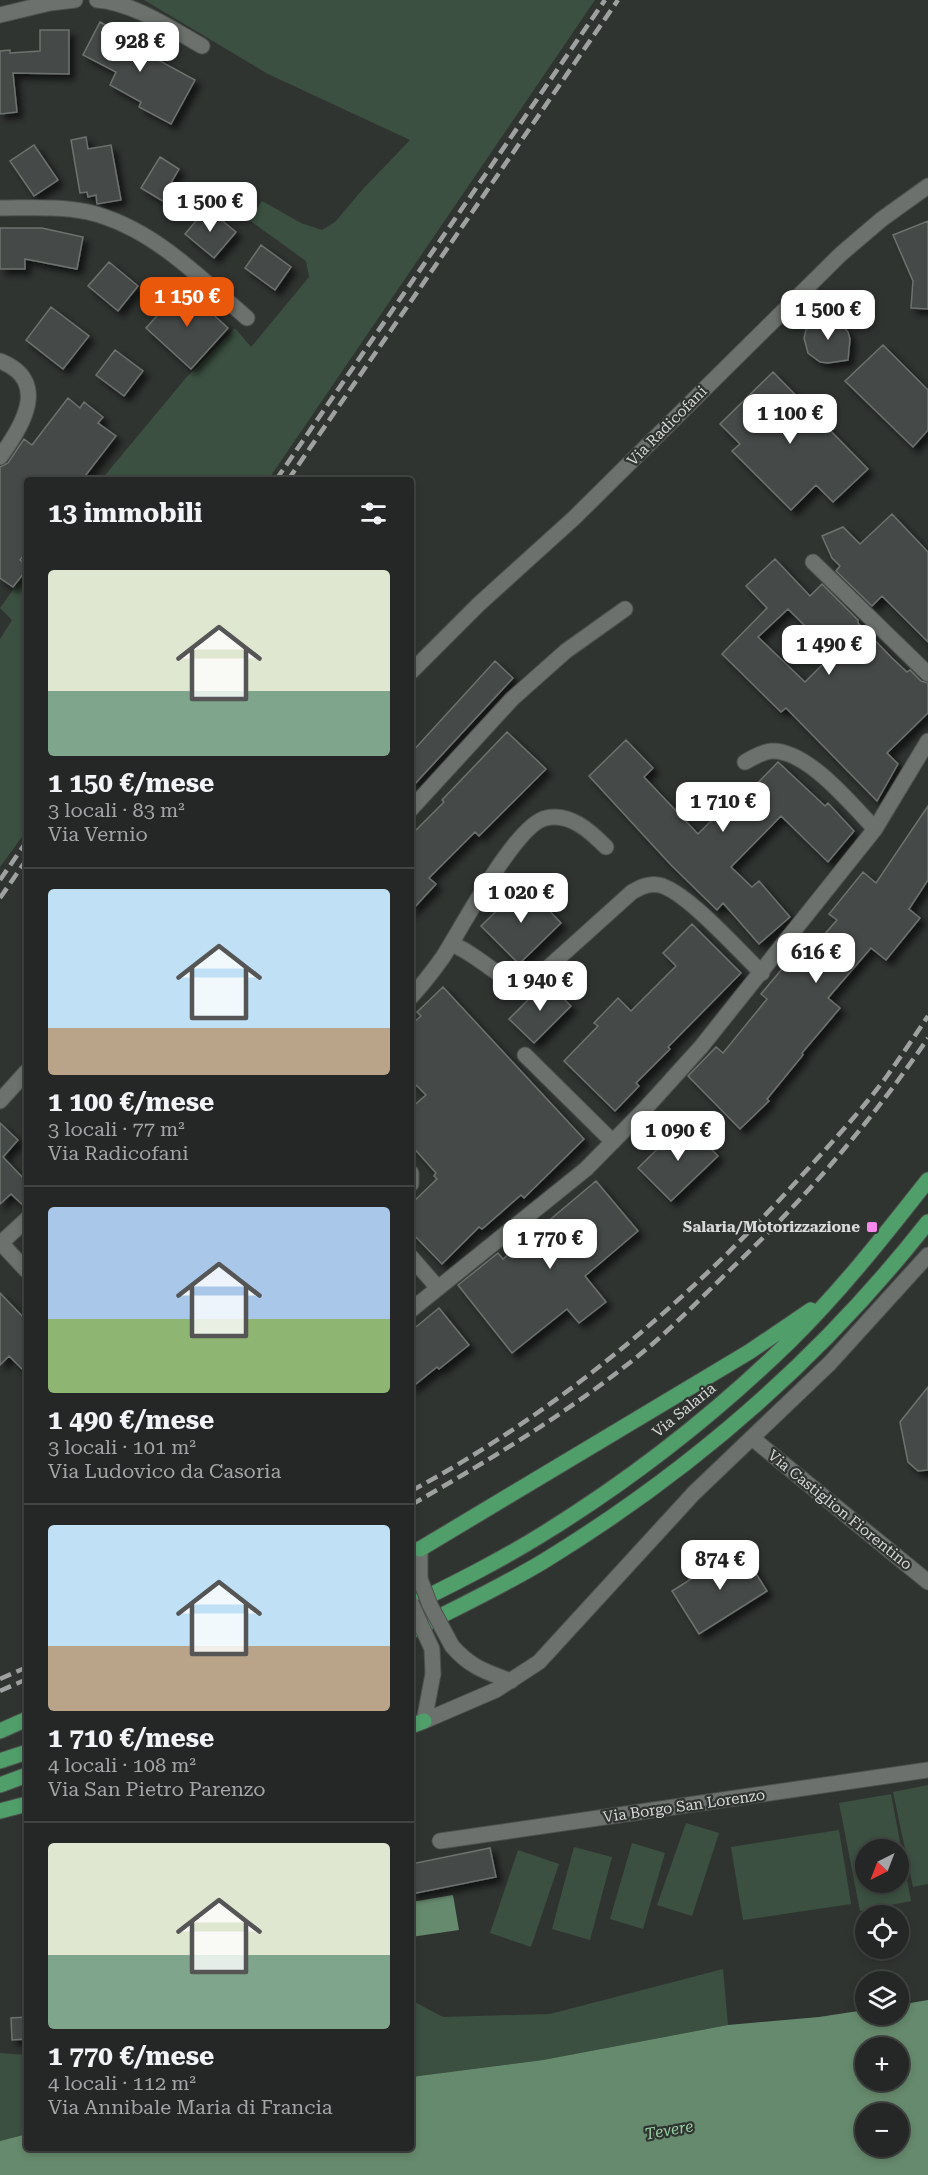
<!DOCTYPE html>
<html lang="it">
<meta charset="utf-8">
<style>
body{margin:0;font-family:"Roboto Serif",serif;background:#2c2f2d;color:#f1f3f6;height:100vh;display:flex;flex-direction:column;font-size:22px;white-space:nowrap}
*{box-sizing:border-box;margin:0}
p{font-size:20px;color:#a3a5a7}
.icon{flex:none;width:33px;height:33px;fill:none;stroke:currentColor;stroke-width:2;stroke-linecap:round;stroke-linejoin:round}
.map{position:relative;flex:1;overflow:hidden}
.drawer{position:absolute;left:24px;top:477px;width:390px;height:1674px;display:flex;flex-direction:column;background:#242725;border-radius:6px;box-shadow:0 3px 9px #0003,0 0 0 2px #414442}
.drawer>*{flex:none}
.needle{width:39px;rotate:222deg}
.fabs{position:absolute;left:855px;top:1839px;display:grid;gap:12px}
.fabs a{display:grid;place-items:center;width:54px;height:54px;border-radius:50%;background:#242725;box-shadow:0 3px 9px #0003,0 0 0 2px #414442;font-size:30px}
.price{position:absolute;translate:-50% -51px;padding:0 14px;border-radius:12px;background:#fff;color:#222;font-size:20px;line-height:39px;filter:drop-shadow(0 2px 3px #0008)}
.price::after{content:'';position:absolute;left:50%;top:36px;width:18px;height:14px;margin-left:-9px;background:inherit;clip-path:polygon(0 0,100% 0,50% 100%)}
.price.active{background:#ea580c;color:#fff}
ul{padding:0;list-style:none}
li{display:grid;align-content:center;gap:12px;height:318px;padding:0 24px}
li+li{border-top:2px solid #414442}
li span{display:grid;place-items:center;height:186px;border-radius:6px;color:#555}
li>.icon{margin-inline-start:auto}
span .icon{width:108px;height:108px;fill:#fffc;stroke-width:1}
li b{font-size:26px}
h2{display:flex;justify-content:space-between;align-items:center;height:72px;padding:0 24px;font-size:26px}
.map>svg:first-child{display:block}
.green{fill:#3b5040;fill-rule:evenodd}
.water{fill:#668a6d;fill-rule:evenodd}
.building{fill:#454a46;stroke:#6d726e;stroke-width:1.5;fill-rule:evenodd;filter:url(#shadow)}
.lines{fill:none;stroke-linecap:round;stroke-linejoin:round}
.minor-casing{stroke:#4d514e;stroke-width:17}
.tertiary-casing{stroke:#4d514e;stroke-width:17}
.primary-casing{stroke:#4d514e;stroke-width:17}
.minor{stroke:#6c716d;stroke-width:15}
.tertiary{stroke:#6c716d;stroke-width:15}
.primary{stroke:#509f6b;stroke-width:15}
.rail{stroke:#9ea19f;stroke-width:4.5;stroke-dasharray:12 6;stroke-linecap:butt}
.minor-bridge-casing{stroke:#4d514e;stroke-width:17;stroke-linecap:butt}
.minor-bridge{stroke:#6c716d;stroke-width:15}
.poi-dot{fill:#f788ec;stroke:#303431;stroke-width:2}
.labels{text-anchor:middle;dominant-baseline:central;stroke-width:4.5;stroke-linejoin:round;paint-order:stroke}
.street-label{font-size:15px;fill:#d7dad8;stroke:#303431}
.poi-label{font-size:15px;font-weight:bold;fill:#d7dad8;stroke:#303431;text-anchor:end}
.water-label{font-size:16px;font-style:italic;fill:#96d1a3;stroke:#303431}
</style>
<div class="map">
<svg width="928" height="2175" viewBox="0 0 928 2175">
<defs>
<filter id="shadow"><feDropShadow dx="5.5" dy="5.5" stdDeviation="3" flood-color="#0009"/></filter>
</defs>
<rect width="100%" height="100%" fill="#303431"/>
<!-- green -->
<path class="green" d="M144,0H595L268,480H101L185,379L235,328L251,347L309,277L306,261L249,220L262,201L301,223L322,230L335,222L363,189L410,140L268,74Z
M27,570V830L0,867V639L12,620L0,608Z
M928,1785V1884L913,1887L893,1792Z
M891,1794L911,1901L860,1911L839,1803ZM866,1850H898V1882H866Z
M686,1823L719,1833L692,1916L657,1905Z
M839,1830L851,1904L743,1920L731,1847Z
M632,1843L665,1853L643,1929L610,1919Z
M574,1847L612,1857L590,1940L552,1929Z
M518,1850L559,1864L531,1947L490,1933Z
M723,1969L728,2025L543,2060L411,2077V2000L443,2017L550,2014Z
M0,2053L27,2055V2134L0,2141Z"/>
<!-- water -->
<path class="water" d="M453,1895L459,1930L411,1937V1902Z
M928,2000V2175H0V2141L27,2134V2148H411V2077L543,2060L728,2025L819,2017L865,2010L866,2014H898L899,2005ZM866,2048H898V2080H866ZM866,2114H898V2146H866Z"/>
<!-- building -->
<path class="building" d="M100,22L150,49L147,54L195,80L171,124L139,107L141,102L110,85L116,72L83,55Z
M40,30H69V74L13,73L17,112L0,114V51L10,50V53L40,51Z
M86,137L88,149L111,145L121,200L97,204L96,195L88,197L87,192L80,193L71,140Z
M34,145L58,180L34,196L10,161Z
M160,157L179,169L171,183L184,191L174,208L141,188Z
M207,208L236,232L214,258L185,234Z
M928,221V309L911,308L913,281L893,235Z
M0,228H42L83,237L77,269L25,259V269H0Z
M261,245L291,267L275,290L245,268Z
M109,262L138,286L118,311L88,286Z
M183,287L228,328L191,369L146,328Z
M51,307L89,336L63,369L26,340Z
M825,317L839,321L848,332L850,339L848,360L828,363L820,362L808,353L804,338L806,330L811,324Z
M883,345L928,390V430L913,447L845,381Z
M115,350L143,371L124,396L96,375Z
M773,372L868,469L833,502L816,485L791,510L732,451L740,444L720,424Z
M68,398L80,408L84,402L103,417L98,423L116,436L82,480H27V551L20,560L27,566V569L13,587L0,578V467L8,463L24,439L32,445Z
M892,514L928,552V642L882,596L872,606L836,571L840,566L832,558L822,536L843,527L860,544Z
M775,559L810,596L822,584L858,620V623L892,658L907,672L910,670L921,681L928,683V713L887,753L898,764L877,801L786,708L781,712L722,654L767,608L746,586ZM788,609L833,654L805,682L758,637Z
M495,661L513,678L411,788V753Z
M507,732L546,769L479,836L475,832L429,878L436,884L411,911V835L444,802L442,800Z
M626,740L653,768L644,777L698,834L741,791L745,796L778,762L825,806L828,803L854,831L828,862L781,816L731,867L752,887L759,881L790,917L759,944L723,903L717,910L671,865L589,776Z
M928,806V880L909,909L920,918L886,960L871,948L828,998L840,1008L802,1053L803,1055L767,1099L769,1101L740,1129L688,1076L716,1047L723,1053L767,999L761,994L787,963L794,969L837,920L829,914L863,872L876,883Z
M524,884L561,923L519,964L481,926Z
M692,924L741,973L668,1047L670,1049L636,1083L639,1086L615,1111L564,1061L598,1026L594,1023L618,998L631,1011L676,966L663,953Z
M546,982L571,1006L534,1043L509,1019Z
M443,987L584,1139L524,1198L521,1195L482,1229L479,1227L442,1264L411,1232V1204L437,1179L434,1176L436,1173L411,1145V1108L426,1095L411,1080V1025L421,1016L417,1012Z
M685,1122L718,1156L671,1201L638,1168Z
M0,1123L18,1140L3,1157L27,1182V1209L11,1194L0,1204Z
M596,1181L638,1231L585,1276L606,1302L579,1323L567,1309L512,1353L458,1285L498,1253L503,1259Z
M0,1293L27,1321V1374L9,1356L0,1365Z
M439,1308L469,1345L439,1369L437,1367L411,1388V1331Z
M928,1387V1470L918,1471L908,1462L900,1422Z
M740,1548L767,1591L699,1634L672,1591Z
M490,1848L496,1877L411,1894V1864Z
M27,2017V2039L12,2040L11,2018Z"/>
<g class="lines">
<defs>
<path id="minor" d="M97,0C134,3 170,28 202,46
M0,15L50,3L75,0
M0,208C29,208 59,206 88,212C152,227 199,277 247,318
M0,361C51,381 22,427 0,457
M813,562L928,674
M745,762C754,757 762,752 771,751C807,749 852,805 875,829
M411,809L512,699L566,651L625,609
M451,944C474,951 503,983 521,983C529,982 536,977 542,973L632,892C641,887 649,883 659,885C685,890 740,952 762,973
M411,997C423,984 433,971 443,957C461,929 516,824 546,818C570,812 591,832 606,847
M525,1055L613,1142
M411,1173V1184
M0,1242L27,1271
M1,1243L27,1219
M411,1257L438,1288
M411,1310L586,1169L645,1109L701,1047L875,829L928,741
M752,1438L928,1582
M420,1549V1579
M452,1646C470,1667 486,1672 511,1681
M424,1721L496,1690L539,1662L694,1493L830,1363L928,1255
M424,1721L433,1674
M440,1841L928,1770"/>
<path id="tertiary" d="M411,672L479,604L574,518L841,254L882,219L928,186
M0,1101L27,1071"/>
<path id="primary" d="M420,1549L749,1352L811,1310
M411,1605C457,1582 503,1559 546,1532C633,1478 716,1413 789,1342C840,1292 884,1236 928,1180
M411,1631C456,1608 501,1587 544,1561C691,1471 822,1357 928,1222
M411,1726L424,1721
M0,1731L27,1719
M0,1761L27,1752
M0,1785L27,1775
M0,1811L27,1804"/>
</defs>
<!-- minor casing -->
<use href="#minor" class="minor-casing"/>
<!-- tertiary casing -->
<use href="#tertiary" class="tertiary-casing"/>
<!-- primary casing -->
<use href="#primary" class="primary-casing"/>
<!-- minor -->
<use href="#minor" class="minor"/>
<!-- tertiary -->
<use href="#tertiary" class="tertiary"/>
<!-- primary -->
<use href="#primary" class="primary"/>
<!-- rail -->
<path class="rail" d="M276,480L605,0
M288,480L618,0
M0,880L27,841
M0,898L27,859
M411,1491C560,1411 692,1298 805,1172C833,1141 862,1110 887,1076C901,1056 915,1036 928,1016
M411,1505C493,1458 576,1408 649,1347C678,1322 704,1295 731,1269C805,1199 871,1122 928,1038
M0,1679L27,1667
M0,1691L27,1679"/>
<defs>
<path id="minor-bridge" d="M420,1579L430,1605L452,1646
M411,1603L432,1649L433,1674"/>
</defs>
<!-- minor-bridge casing -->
<use href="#minor-bridge" class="minor-bridge-casing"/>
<!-- minor-bridge -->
<use href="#minor-bridge" class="minor-bridge"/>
</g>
<!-- markers -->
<rect class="poi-dot" x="866" y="1221" width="12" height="12" rx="3"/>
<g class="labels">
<!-- street labels -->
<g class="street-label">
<text transform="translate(667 426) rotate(-45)">Via Radicofani</text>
<text transform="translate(684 1410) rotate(-39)">Via Salaria</text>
<text transform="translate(840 1510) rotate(39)">Via Castiglion Fiorentino</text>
<text transform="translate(684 1806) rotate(-8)">Via Borgo San Lorenzo</text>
</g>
<!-- poi labels -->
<g class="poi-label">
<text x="860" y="1227">Salaria/Motorizzazione</text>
</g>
<!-- water labels -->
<g class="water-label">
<text transform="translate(669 2130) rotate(-10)">Tevere</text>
</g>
</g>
</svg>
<div class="fabs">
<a><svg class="needle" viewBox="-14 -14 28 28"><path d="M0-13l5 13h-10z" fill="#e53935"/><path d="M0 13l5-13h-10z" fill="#a3a5a7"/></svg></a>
<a><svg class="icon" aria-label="locate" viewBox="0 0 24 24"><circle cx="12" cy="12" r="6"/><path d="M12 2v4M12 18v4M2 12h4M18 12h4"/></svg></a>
<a><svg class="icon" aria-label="layers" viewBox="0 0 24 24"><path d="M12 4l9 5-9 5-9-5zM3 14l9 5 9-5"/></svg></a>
<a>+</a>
<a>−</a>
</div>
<b class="price" style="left:140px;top:73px">928 €</b>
<b class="price" style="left:210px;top:233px">1 500 €</b>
<b class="price active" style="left:187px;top:328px">1 150 €</b>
<b class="price" style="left:828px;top:341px">1 500 €</b>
<b class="price" style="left:790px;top:445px">1 100 €</b>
<b class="price" style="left:829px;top:676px">1 490 €</b>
<b class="price" style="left:723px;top:833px">1 710 €</b>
<b class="price" style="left:521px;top:924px">1 020 €</b>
<b class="price" style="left:816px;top:984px">616 €</b>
<b class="price" style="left:540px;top:1012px">1 940 €</b>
<b class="price" style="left:678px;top:1162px">1 090 €</b>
<b class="price" style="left:550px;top:1270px">1 770 €</b>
<b class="price" style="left:720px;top:1591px">874 €</b>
<section class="drawer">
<h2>13 immobili<svg class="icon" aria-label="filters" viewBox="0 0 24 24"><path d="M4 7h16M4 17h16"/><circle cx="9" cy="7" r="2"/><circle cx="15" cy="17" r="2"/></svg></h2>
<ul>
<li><span style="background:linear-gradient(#dfe7d0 65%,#7fa58c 0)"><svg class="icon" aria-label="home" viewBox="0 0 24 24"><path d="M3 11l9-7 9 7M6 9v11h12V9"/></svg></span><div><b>1 150 €/mese</b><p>3 locali · 83 m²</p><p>Via Vernio</p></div></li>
<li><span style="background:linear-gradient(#bfe0f5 75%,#b9a48a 0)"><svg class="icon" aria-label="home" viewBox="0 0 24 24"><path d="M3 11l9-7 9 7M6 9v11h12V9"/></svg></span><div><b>1 100 €/mese</b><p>3 locali · 77 m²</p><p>Via Radicofani</p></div></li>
<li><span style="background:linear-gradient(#a9c7e8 60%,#8fb573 0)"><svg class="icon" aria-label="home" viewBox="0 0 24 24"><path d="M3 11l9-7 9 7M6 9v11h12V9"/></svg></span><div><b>1 490 €/mese</b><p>3 locali · 101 m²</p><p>Via Ludovico da Casoria</p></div></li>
<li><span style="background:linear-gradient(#bfe0f5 65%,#b9a48a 0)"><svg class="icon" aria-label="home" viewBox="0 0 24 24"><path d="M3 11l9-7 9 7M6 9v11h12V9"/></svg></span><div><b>1 710 €/mese</b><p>4 locali · 108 m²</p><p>Via San Pietro Parenzo</p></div></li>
<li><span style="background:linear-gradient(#dfe7d0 60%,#7fa58c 0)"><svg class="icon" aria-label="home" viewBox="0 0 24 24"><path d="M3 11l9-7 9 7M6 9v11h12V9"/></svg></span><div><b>1 770 €/mese</b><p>4 locali · 112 m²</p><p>Via Annibale Maria di Francia</p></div></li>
</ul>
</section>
</div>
